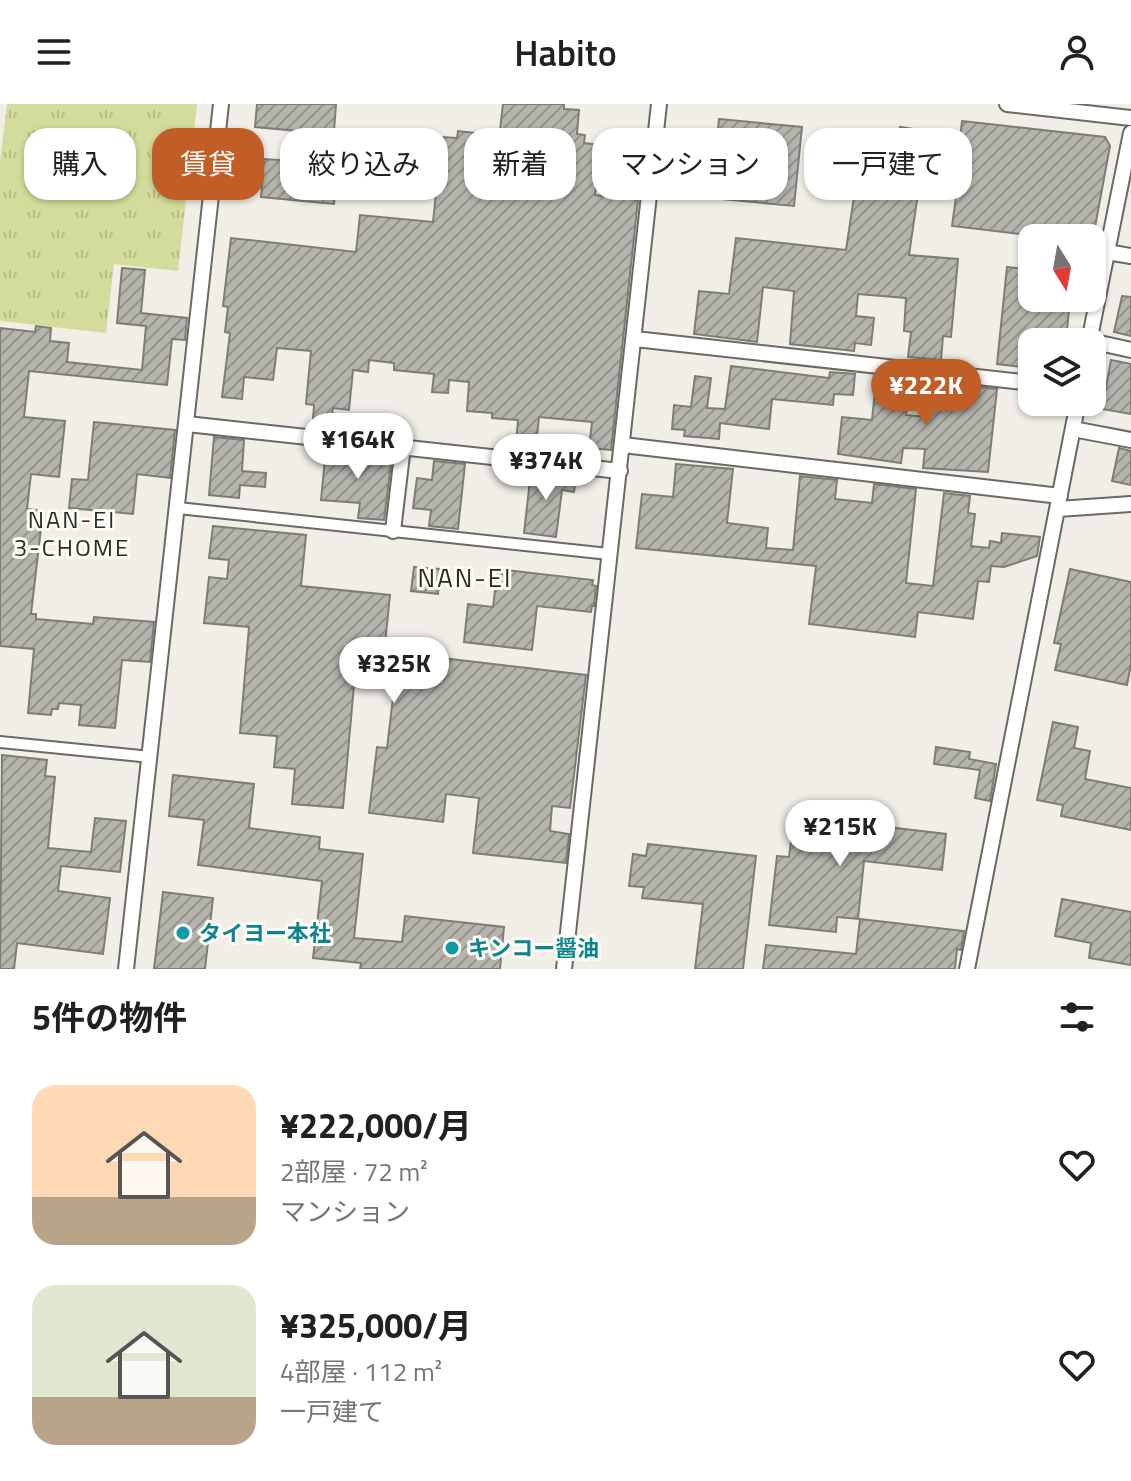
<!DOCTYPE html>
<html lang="ja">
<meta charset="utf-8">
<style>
body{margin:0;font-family:"Titillium Web","Noto Sans JP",sans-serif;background:#f2f2f2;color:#202124;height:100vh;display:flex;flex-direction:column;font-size:30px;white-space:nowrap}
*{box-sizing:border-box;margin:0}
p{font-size:26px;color:#757577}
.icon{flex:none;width:44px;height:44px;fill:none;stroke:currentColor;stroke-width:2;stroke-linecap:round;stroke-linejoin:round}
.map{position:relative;height:865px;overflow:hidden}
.panel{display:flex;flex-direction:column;background:#fff;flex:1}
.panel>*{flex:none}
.guide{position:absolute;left:24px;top:24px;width:1084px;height:72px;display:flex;gap:16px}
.needle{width:52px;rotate:169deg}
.controls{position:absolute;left:1018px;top:120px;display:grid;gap:16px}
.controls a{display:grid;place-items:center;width:88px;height:88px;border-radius:16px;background:#fff;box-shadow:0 2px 6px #0004;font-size:40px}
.price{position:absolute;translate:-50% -68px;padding:0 18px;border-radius:28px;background:#fff;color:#222;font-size:26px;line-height:52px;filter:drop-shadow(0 2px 4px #0008)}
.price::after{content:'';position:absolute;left:50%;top:48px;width:24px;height:18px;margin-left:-12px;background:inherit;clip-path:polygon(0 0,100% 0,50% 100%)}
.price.active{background:#c15e27;color:#fff}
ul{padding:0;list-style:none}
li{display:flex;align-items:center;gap:24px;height:200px;padding:0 32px}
li span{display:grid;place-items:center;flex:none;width:224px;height:160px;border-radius:24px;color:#555}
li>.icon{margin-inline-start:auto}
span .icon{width:96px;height:96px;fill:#fffc;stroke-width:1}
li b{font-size:34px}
h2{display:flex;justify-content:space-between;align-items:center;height:96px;padding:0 32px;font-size:34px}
.tag{padding:0 28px;border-radius:24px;background:#fff;box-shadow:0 2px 6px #0004;font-size:28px;line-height:72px}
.tag.active{background:#c15e27;color:#fff}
header{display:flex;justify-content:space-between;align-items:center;height:104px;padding:0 32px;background:#fff;font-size:36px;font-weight:600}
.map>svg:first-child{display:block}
.park{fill:url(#park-tufts)}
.building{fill:url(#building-hatch);stroke:#7d7c75;stroke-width:2}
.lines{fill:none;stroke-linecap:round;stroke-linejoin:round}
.street-casing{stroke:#6a6962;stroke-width:14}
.secondary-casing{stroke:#6a6962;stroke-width:18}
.street{stroke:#fff;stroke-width:10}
.secondary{stroke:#fff;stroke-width:14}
.culture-dot{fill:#0f9aa8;stroke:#fdfcf4;stroke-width:3}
.labels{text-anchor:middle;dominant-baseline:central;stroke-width:6;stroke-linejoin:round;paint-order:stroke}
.culture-label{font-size:22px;font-weight:bold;fill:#0d838f;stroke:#fdfcf4;text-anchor:start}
.neighbourhood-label{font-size:24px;letter-spacing:2px;fill:#2c2b25;stroke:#fdfcf4}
.quarter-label{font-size:26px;letter-spacing:2px;fill:#2c2b25;stroke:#fdfcf4}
</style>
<header><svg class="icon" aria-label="menu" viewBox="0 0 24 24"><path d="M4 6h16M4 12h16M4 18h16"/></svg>Habito<svg class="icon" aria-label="person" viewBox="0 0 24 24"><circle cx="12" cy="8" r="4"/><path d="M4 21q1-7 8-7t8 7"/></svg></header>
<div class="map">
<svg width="1131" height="865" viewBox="0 0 1131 865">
<defs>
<pattern id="park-tufts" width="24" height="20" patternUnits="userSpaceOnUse" patternTransform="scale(2)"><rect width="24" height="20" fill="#d4dc9b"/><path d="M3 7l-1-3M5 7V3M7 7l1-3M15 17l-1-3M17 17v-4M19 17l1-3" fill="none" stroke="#b7bd86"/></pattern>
<pattern id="building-hatch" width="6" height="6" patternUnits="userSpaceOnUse" patternTransform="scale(2)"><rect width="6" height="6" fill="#b6b5ad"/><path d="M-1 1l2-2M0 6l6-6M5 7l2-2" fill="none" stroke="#95948d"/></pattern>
</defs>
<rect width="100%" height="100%" fill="#f0eee6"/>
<!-- park -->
<path class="park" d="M7,0H197L178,167L114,160L106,229L0,217V57Z"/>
<!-- building -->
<path class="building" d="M257,0H336L334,27L341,28L334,100L261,93L264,55L295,57L298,27L255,23Z
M503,0H564V5L579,6L577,30L585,31L584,39L601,41L595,91L638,96L611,346L589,344L592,318L539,313L536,341L516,340L518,316L492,314V309L467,307L469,278L449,276L448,289L432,288L434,270L394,266V259L369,256L368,268L353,266L349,306L333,304L331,316L313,315L314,301L306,300L311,247L277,244L273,276L244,273L242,295L222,293L230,229L225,228L228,203L223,202L231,134L356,148L360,111L433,118L442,33L457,34L458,27L475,29L474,40L498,43Z
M719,15L802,23L794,102L711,94Z
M962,17L1105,33L1110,42L1093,134H1054L952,122L956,93L918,89L909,151L958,155L951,233L943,232L941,256L908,253L911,228L904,227L906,194L858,190L856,212L874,214L871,241L855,239L854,247L790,240L794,187L763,183L757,238L694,230L699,187L729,190L736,134L846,146L861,47L895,52L900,23L927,27L926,39L959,43Z
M1007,163L1032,166V194H1070L1066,238H1032V264L997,260Z
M122,164L145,166L141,209L187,214L185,236L172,235L167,281L29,267L24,313L65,317L59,373L31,370L27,405L43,407L31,510H36V515L93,520L94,513L154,518L150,558L122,556L115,624L79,621L81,601L59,599L58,605H52L51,611L28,609L34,545L0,542V224L35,228L36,222L51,224L50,237L69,239L67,258L142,266L146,222L117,219Z
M1122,192L1131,193V232L1114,228Z
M1111,256L1131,260V310L1102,305Z
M731,262L829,274L830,268L855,270L853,291L834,290L833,301L772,295L769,325L720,319L719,335L684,332L685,326L672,325L674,301L691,303L695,272L711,274L707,304L725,305Z
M876,277L910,280L906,311L928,313L932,278L997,285L988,368L923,364L925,345L903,344L901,359L838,350L842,313L872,316Z
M94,318L175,326L170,374L137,370L133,410L69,404L72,375L88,376Z
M214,333L244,336L242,367L266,369L265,383L240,381L239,394L209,391Z
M1119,344L1131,347V381L1112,377Z
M326,345L392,352L384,416L358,414L360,399L321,396Z
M434,357L465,360L458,425L429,422L431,406L413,404L417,374L432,376Z
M676,360L733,365L727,419L768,424L766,444L793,446L800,372L837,376L835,395L872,399L874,380L916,385L906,479L933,482L944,389L970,392L968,409L975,410L971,442L989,444L990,437L1001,439L1002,429L1040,433L1037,452L1004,463L991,462L989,478L978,477L973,515L918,508L915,533L809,520L816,462L636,444L642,390L673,393Z
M531,367L576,372L574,388L562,386L556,433L524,429Z
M213,422L306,431L301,482L390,491L385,540H388L386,557L418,561L416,551L586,571L570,704L552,702L550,727L569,730L566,759L473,749L479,694L446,690L443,718L369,709L377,643L387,644L394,585L354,581L343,704L292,700L295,665L274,663L277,632L240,629L249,523L204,519L209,473L227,475L229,456L209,454Z
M414,463L440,465L438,490L411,487Z
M1070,465L1131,478V560L1127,581L1055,566L1061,540L1054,539Z
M506,466L593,476L592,481L596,482L594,502H592L591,508L537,502L532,546L464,538L468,500L493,503L497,470H505Z
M1053,618L1078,623L1074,644L1090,647L1085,675L1131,684V726L1061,712L1063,701L1037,696Z
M936,643L970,648L969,655L996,660L990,697L975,694L980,666L934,660Z
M2,651L47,656L45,672L55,673L48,744L91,748L95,714L126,717L120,768L61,762L58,787L110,794L103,850L17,839L14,865H0Z
M173,671L254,680L249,724L320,733L319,745L363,750L354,834L402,838L405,812L504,823L500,865H360L361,859L313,854L322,777L198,761L204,716L169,712Z
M794,712L946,730L942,766L864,757L858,815L837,813L836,828L769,821L777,752L789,753Z
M648,740L756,752L743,865H695L703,800L642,794L644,783L629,782L633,750L646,752Z
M163,788L213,794L205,865H154Z
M1062,795L1131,808V861L1089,854L1091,839L1055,832Z
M860,815L964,827L961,846L957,845L955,865H763L766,841L856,850Z"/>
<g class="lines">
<defs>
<path id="street" d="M178,404L609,450
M0,638L151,653"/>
<path id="secondary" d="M1007,0L1131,14
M1107,148L1131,152
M635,235L1032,279
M1090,237L1131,246
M1089,238L1131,29
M187,320L620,367
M1073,325L1131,336
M623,341L1060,392
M1058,405L1131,400
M393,427L403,342
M126,865L221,0
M564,865L659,0
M967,865L1078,298"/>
</defs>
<!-- street casing -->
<use href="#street" class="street-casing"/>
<!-- secondary casing -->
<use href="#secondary" class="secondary-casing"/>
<!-- street -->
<use href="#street" class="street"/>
<!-- secondary -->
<use href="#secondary" class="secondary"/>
</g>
<!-- markers -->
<g class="culture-dot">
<circle cx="183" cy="829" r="8"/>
<circle cx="452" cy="844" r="8"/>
</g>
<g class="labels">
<!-- culture labels -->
<g class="culture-label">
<text x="199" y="829">タイヨー本社</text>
<text x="468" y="844">キンコー醤油</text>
</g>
<!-- neighbourhood labels -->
<g class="neighbourhood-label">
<text x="72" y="415">NAN-EI<tspan x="72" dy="28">3-CHOME</tspan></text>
</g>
<!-- quarter labels -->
<g class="quarter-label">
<text x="465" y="473">NAN-EI</text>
</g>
</g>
</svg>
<div class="controls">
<a><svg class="needle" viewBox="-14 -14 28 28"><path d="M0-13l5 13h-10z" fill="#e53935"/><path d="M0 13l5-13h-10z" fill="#757577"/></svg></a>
<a><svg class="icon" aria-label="layers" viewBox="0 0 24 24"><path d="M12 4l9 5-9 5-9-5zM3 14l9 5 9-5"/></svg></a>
</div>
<b class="price active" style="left:926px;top:323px">¥222K</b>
<b class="price" style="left:358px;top:377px">¥164K</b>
<b class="price" style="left:546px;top:398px">¥374K</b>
<b class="price" style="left:394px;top:601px">¥325K</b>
<b class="price" style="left:840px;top:764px">¥215K</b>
<div class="guide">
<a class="tag">購入</a>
<a class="tag active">賃貸</a>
<a class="tag">絞り込み</a>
<a class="tag">新着</a>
<a class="tag">マンション</a>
<a class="tag">一戸建て</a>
</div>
</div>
<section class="panel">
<h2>5件の物件<svg class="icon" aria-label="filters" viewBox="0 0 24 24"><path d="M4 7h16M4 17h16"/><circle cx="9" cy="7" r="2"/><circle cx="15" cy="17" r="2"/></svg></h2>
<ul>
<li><span style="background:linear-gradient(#ffd9b3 70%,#b9a48a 0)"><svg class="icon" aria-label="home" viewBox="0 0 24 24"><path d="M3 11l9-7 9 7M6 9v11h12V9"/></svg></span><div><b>¥222,000/月</b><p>2部屋 · 72 m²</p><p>マンション</p></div><svg class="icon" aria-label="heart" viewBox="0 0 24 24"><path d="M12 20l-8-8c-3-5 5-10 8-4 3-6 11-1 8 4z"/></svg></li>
<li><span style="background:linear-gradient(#dfe7d0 70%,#b9a48a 0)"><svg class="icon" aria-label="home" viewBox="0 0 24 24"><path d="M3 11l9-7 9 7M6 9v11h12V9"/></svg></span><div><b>¥325,000/月</b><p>4部屋 · 112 m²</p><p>一戸建て</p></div><svg class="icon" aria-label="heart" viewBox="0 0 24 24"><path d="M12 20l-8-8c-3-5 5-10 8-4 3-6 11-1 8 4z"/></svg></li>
</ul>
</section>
